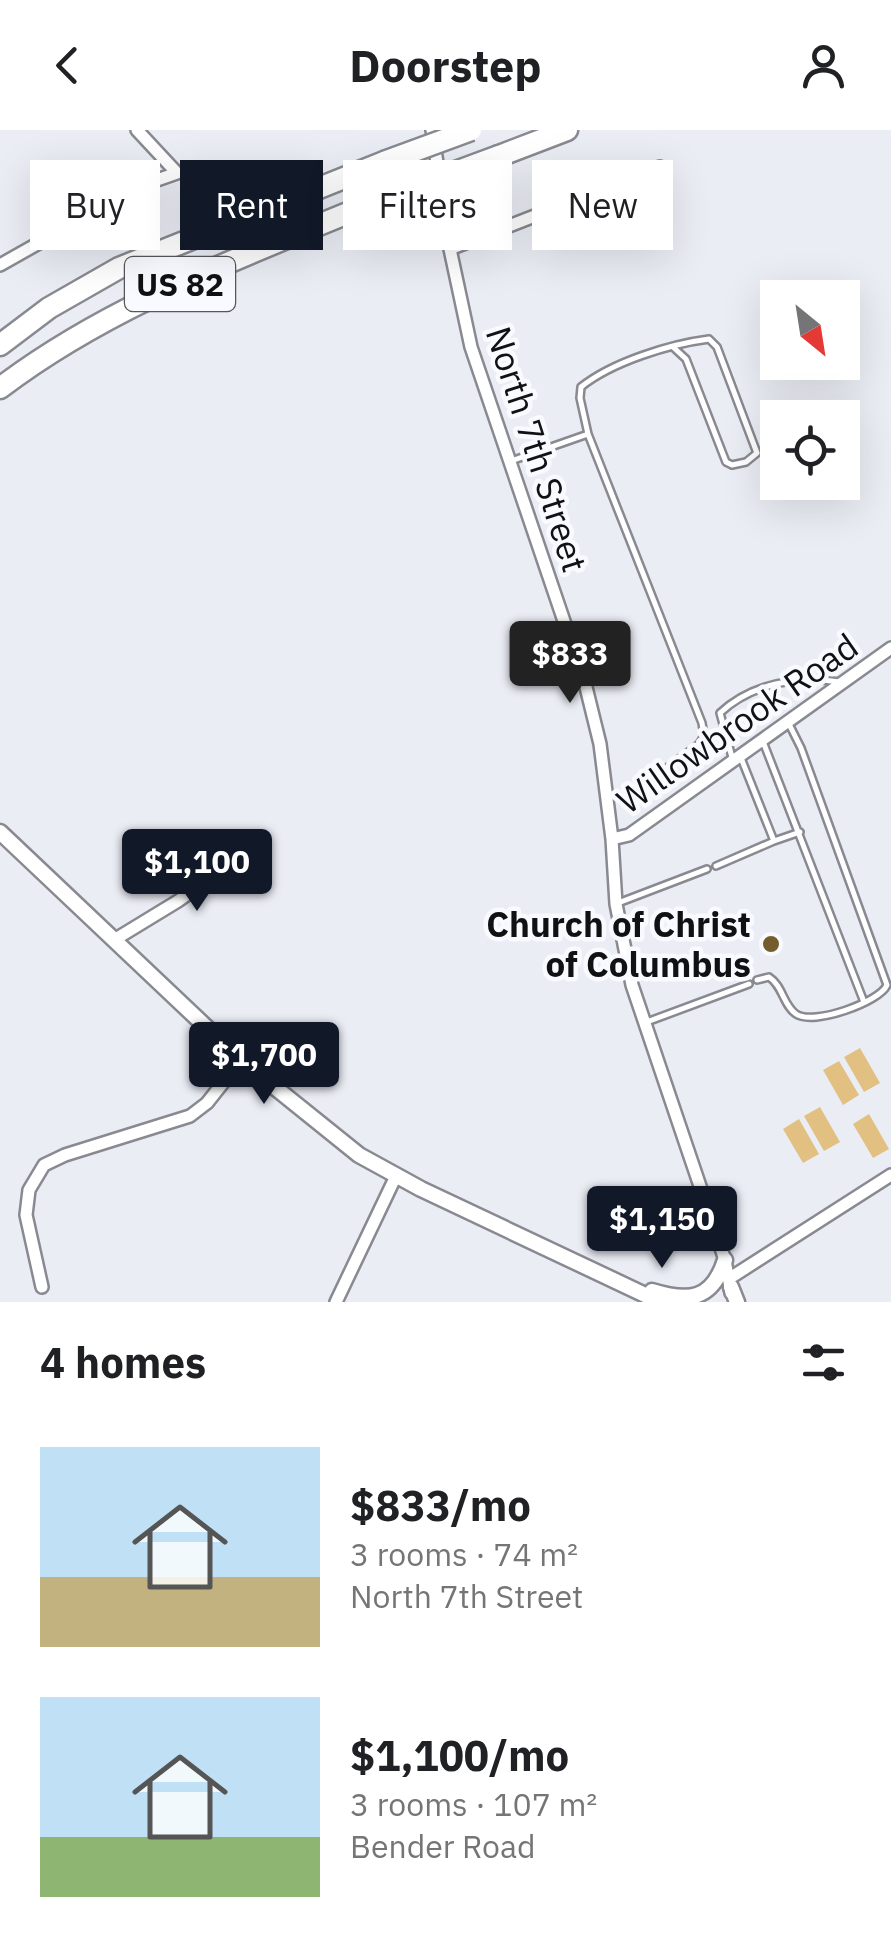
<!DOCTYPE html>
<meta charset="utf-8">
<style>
body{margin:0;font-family:"IBM Plex Sans",sans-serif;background:#f6f6f6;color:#202124;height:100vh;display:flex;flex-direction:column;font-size:38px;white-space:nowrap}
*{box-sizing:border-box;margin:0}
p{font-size:32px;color:#757577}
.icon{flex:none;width:55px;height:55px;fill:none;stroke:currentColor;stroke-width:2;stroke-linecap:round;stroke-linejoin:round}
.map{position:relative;height:1172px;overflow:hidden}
.side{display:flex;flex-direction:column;background:#fff;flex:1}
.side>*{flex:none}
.hud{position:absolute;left:30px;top:30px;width:832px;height:90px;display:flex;gap:20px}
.needle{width:65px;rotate:150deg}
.buttons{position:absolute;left:760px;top:150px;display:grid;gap:20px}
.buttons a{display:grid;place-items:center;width:100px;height:100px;border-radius:0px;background:#fff;box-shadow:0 10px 40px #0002;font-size:50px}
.price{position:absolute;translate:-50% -85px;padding:0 22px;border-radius:10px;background:#111827;color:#fff;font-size:32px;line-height:65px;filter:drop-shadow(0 2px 5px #0008)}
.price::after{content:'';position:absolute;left:50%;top:60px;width:30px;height:22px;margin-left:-15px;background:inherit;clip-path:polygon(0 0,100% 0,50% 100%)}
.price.active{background:#222;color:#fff}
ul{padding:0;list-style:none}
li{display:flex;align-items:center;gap:30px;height:250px;padding:0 40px}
li span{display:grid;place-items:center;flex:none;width:280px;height:200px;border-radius:0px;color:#555}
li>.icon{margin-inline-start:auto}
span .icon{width:120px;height:120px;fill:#fffc;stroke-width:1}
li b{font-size:42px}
h2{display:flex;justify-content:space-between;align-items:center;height:120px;padding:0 40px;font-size:42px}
.pill{padding:0 35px;border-radius:0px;background:#fff;box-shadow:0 10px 40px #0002;font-size:35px;line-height:90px}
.pill.active{background:#111827;color:#fff}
header{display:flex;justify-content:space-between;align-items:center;height:130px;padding:0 40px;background:#fff;font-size:45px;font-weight:700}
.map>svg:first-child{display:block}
.green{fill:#e2c081}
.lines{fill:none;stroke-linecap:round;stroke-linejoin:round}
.service-casing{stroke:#898a91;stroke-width:10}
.minor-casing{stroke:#898a91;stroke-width:16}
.tertiary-casing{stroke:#898a91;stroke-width:19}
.motorway-casing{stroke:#898a91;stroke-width:25}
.service{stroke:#fff;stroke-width:5}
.minor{stroke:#fff;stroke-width:11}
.tertiary{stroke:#fff;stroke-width:14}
.motorway{stroke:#fff;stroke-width:20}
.motorway-bridge-casing{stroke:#898a91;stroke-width:25;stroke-linecap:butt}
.motorway-bridge{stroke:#fff;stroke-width:20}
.poi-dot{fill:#745c2c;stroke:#f9faff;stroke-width:4}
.labels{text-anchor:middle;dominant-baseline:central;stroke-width:9;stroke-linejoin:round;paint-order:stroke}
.shield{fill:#f9faff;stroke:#56575a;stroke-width:2.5}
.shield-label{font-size:32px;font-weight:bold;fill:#101113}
.street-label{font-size:35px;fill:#101113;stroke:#f9faff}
.poi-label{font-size:35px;font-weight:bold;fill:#101113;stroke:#f9faff;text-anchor:end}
</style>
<header><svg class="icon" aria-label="back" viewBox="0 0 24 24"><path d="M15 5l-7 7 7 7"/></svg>Doorstep<svg class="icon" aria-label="person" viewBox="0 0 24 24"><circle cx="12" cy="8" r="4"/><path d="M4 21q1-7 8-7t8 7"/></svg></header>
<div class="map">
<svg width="891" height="1172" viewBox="0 0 891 1172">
<rect width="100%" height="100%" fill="#ebedf5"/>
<!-- green -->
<path class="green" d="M860,918L880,953L864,962L844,927Z
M839,931L859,965L843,975L823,940Z
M820,977L840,1012L824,1021L804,986Z
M869,984L889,1019L873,1028L853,994Z
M799,989L819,1024L803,1033L783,999Z"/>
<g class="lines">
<defs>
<path id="service" d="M511,331L588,304
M762,609L864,872
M741,628L774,711L800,702
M733,631L720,583C751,554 798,545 839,552
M635,662L699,614L704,606L702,593L588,304L580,268L581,257C612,232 670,214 709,209L717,217L757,323L746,332L732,335L726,332L686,229L673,217
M716,736L774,711
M618,773L707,739
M757,850L769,847C783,856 783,875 796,884C813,896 880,872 887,855L801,618L789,594
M644,893L749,854"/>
<path id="minor" d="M432,0L450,119L471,217L585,553L600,614L612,709L616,774L632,855L725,1130L731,1163
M450,119L660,37
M0,135L140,56L177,43L137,0
M612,709L629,705L891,518
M114,810L178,771L253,718
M730,1148L891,1045
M42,1157L26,1085L29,1060L44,1035L65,1025L190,986L207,973L241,930
M336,1172L396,1046"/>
<path id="tertiary" d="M0,702L241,930L359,1025L421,1059L660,1172
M731,1157L737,1172
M652,1161C688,1172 712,1171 725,1130"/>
<path id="motorway" d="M499,26L567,0
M0,215L49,178L119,138L384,32
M0,258C112,173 243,127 372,73"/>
</defs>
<!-- service casing -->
<use href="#service" class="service-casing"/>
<!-- minor casing -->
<use href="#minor" class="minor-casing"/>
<!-- tertiary casing -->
<use href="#tertiary" class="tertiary-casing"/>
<!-- motorway casing -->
<use href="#motorway" class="motorway-casing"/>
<!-- service -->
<use href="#service" class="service"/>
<!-- minor -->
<use href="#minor" class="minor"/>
<!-- tertiary -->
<use href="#tertiary" class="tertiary"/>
<!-- motorway -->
<use href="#motorway" class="motorway"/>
<defs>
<path id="motorway-bridge" d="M384,32L471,0
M372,73L499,26"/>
</defs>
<!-- motorway-bridge casing -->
<use href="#motorway-bridge" class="motorway-bridge-casing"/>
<!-- motorway-bridge -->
<use href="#motorway-bridge" class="motorway-bridge"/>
</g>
<!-- markers -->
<circle class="poi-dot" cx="771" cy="814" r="10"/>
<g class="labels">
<!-- shield labels -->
<rect class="shield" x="125" y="127" width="110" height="54" rx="8"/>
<g class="shield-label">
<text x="180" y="154">US 82</text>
</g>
<!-- street labels -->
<g class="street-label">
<text transform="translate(537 319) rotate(72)">North 7th Street</text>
<text transform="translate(737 593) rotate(-35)">Willowbrook Road</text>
</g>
<!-- poi labels -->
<g class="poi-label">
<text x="751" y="794">Church of Christ<tspan x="751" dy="40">of Columbus</tspan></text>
</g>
</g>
</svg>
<div class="buttons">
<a><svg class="needle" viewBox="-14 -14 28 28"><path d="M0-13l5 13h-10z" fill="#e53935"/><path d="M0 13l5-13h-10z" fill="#757577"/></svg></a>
<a><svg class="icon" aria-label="locate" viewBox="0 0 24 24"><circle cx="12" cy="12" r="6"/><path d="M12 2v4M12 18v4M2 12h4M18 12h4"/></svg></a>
</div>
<b class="price active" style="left:570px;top:576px">$833</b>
<b class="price" style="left:197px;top:784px">$1,100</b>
<b class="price" style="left:264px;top:977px">$1,700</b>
<b class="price" style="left:662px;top:1141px">$1,150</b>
<div class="hud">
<a class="pill">Buy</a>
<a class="pill active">Rent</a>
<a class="pill">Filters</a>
<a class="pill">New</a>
</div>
</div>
<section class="side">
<h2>4 homes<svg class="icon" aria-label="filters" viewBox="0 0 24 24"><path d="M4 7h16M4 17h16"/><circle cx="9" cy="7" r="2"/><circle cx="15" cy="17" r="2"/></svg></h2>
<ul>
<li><span style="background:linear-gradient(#bfe0f5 65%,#c2b280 0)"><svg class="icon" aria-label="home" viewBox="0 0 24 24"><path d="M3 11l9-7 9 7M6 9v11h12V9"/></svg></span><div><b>$833/mo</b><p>3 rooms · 74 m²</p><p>North 7th Street</p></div></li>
<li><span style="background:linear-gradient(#bfe0f5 70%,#8fb573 0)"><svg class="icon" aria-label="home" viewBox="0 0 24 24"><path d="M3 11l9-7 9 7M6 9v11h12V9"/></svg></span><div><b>$1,100/mo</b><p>3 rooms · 107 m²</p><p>Bender Road</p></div></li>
</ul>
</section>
